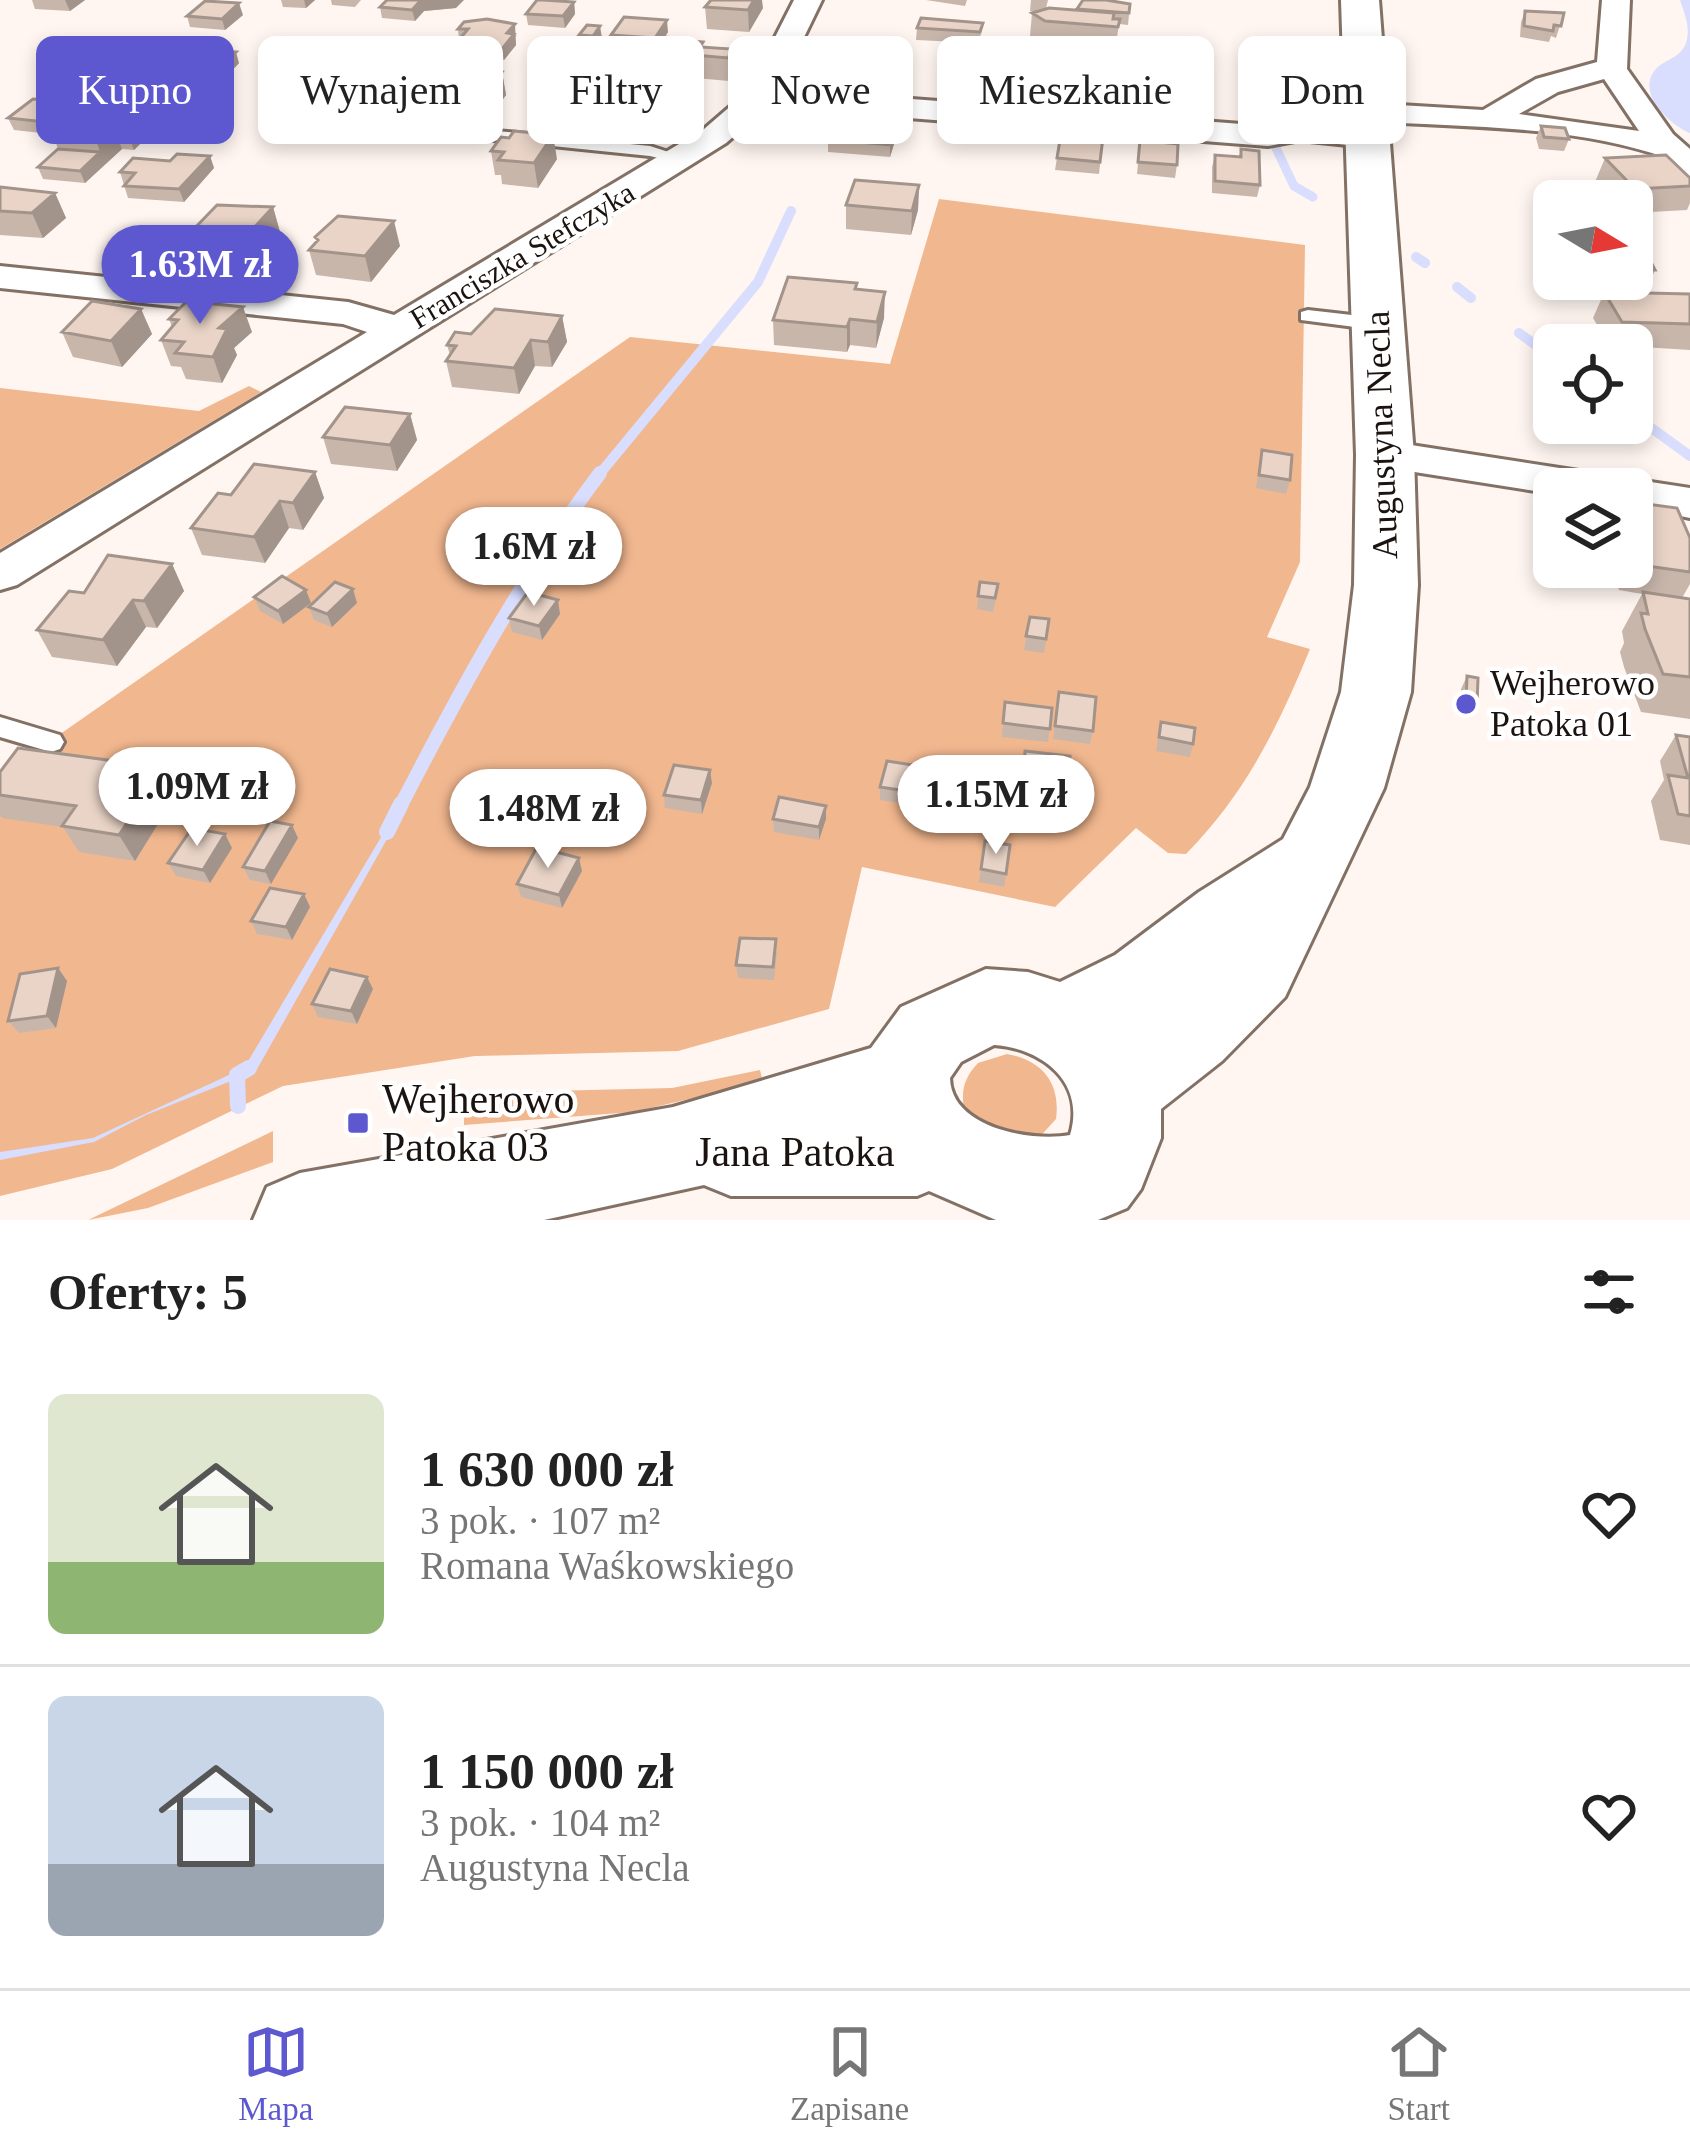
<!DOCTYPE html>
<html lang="pl">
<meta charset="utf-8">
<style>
body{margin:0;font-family:"Times New Roman",serif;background:#f6f6f6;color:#222;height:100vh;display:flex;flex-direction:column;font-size:45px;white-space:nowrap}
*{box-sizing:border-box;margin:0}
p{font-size:39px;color:#767676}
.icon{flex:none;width:66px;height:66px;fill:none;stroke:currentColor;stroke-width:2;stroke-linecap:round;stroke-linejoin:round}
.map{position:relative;height:1220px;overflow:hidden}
.drawer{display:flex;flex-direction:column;background:#fff;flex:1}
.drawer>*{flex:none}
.banner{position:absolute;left:36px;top:36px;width:1620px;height:108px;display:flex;gap:24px}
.needle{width:78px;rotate:100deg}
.controls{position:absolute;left:1533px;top:180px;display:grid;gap:24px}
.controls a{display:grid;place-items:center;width:120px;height:120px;border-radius:18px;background:#fff;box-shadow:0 6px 18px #0003;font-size:60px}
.price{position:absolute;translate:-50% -102px;padding:0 27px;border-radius:42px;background:#fff;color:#222;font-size:39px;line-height:78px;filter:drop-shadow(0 3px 6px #0008)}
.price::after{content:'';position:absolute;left:50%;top:72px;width:36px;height:27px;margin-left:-18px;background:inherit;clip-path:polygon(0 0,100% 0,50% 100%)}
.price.selected{background:#5d58d0;color:#fff}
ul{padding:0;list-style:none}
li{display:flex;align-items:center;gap:36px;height:300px;padding:0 48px}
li+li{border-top:3px solid #e0e0e0}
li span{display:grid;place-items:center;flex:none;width:336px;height:240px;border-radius:18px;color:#555}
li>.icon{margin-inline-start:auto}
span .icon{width:144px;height:144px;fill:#fffc;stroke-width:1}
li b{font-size:51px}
h2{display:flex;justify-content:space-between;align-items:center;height:144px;padding:0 48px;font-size:51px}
.tag{padding:0 42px;border-radius:18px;background:#fff;box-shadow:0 6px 18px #0003;font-size:42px;line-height:108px}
.tag.selected{background:#5d58d0;color:#fff}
.dock{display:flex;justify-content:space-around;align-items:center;height:168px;border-top:3px solid #e0e0e0;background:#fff;font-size:33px;color:#767676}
.dock a{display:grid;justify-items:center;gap:6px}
.dock .selected{color:#5d58d0}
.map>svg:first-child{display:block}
.green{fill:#f1b78f}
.water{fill:#d9ddfe}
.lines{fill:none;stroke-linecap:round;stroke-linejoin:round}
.stream-far3{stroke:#d9ddfe;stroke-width:9}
.stream-far2{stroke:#d9ddfe;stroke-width:10}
.stream-far1{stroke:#d9ddfe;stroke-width:14}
.stream{stroke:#d9ddfe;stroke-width:16}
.service-casing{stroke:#837165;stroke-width:6}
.minor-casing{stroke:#837165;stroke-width:6}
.secondary-casing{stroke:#837165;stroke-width:6}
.service{fill:#fff;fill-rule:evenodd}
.minor{fill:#fff;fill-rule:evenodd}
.secondary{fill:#fff;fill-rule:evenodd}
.wall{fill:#c8b6ab}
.shaded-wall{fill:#a3948b}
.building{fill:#e9d4c7;stroke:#a3948b;stroke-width:3}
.poi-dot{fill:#5d58d0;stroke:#fff;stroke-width:4.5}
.labels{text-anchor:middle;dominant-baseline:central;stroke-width:9;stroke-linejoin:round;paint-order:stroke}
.far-street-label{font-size:30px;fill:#1a130f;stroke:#fff}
.street-label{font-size:36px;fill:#1a130f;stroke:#fff}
.poi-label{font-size:36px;fill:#1a130f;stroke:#fff;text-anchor:start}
.near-poi-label{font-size:42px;fill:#1a130f;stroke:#fff;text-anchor:start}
.near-street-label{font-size:42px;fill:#1a130f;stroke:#fff}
</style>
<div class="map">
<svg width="1690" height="1220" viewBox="0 0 1690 1220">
<rect width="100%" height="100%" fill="#fff6f1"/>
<!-- green -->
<path class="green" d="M939,199L1305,245L1300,562L1267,637L1310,649C1278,727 1246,793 1186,854L1168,853L1136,828L1055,907L862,867L829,1009L678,1051L475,1056L283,1086L112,1169L0,1196V776L630,337L890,364Z
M249,386L261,392L0,549V388L199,411Z
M1007,1054C1042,1060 1061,1083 1056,1119L1036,1141L1021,1146L966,1117C960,1095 962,1080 978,1063Z
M760,1070L763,1082L633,1112L464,1125V1093L672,1088Z
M273,1131V1162L148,1208L88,1220Z"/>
<!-- water -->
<path class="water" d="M1680,0H1690V133C1672,126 1638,96 1653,73C1662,58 1683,60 1687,39C1690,26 1684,12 1680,0Z
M393,817L399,818L256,1071L146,1115L94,1142L0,1160V1152L93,1138L244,1068Z"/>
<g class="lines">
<!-- stream-far3 -->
<path class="stream-far3" d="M1249,55L1260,95L1261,125
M1276,148L1294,186L1313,197"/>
<!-- stream-far2 -->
<path class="stream-far2" d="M1416,257L1425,263
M1457,287L1471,298
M1519,333L1554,358
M1632,414L1690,456
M598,476L758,282L791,211"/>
<!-- stream-far1 -->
<path class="stream-far1" d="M400,807C460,691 521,578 600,473"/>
<!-- stream -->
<path class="stream" d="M387,832L401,804
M238,1106L237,1075L249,1068"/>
<defs>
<path id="service" d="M333,115L650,146L687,158L679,163L650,156L327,123L325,120Z
M1308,310L1378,318L1388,324L1378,330L1301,320V312Z
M0,717L60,735L64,742L60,749L51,752L0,737Z"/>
<path id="minor" d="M794,0H822L779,89L1268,126C1294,121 1365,116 1383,137L1367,147L1300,140L1268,146L767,107L726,143L17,585L0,590V553L367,332L343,324L0,288V266L348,302L394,315L704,129L747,92Z
M1602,0H1630L1627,69L1673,134L1690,149V177C1674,173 1667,158 1652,153C1562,125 1459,127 1366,121L1350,112L1366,103L1483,110L1536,79L1597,62ZM1604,79L1639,131L1519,114L1558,92Z
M1385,441L1690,488V518L1632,506V489H1554V494L1370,465L1364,455L1370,445Z"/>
<path id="secondary" d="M1341,0H1379L1414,455L1418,585L1411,692L1384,788L1285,997L1222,1061L1161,1109V1138L1141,1189L1127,1208L1098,1220H996L929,1191L917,1196H731L704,1185L544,1220H253L267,1187L300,1173L673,1107L871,1048L901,1007L986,969L1028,972L1060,982L1115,955L1199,892L1283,839L1310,787L1341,692L1354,585L1356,455ZM994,1045C1042,1048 1086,1082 1070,1135C1031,1142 951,1128 950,1078L961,1062Z"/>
</defs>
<!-- service casing -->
<use href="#service" class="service-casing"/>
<!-- minor casing -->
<use href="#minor" class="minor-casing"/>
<!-- secondary casing -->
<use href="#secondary" class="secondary-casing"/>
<!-- service -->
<use href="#service" class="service"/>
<!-- minor -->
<use href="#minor" class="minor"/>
<!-- secondary -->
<use href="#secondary" class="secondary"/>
</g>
<!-- wall -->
<path class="wall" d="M32,0H85L70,11L35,9Z
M281,0H315L306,8L283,7Z
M331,0H361L355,7L332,5Z
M926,0H967L965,6Z
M1031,0H1048L1046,8L1077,10L1130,4L1128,25L1119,24L1115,50L1043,44L1030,36L1032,13L1036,12L1030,11Z
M574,2L575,14L565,28L528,25L526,14Z
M380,7L456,8L424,11L415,21L382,18Z
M705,7L763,8L749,32L707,29Z
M1525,11L1564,13L1556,38L1551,36L1549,42L1520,37L1521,22Z
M243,15L225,30L190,27L187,16Z
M983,23L979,43L916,40L917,28Z
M458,29L517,35L515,37L516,45L504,60L460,52Z
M668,32L665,37L684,45L732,49L734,72L729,81L684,77L685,100L669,122L615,117L611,83L649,55L650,49L613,46L611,35Z
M579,35L602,38L594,48L581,47Z
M879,57V68L866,92L827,88V76Z
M994,60L993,70L1016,72L1014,90L968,86V80L955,79L956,68Z
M137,61L239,63L225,78L141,72Z
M502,72L506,95L492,114L437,109L432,86Z
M176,109L181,121L167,132L137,129L142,142L134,150L122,149L85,183L43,179L38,167L58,149L54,137L106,116L105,113Z
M74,115L50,134L14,130L8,118Z
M1541,126L1569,139L1564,151L1539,149L1536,138Z
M898,131L890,157L828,152V139Z
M1061,134L1103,137L1099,174L1055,170Z
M1140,140L1177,165L1175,178L1137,174Z
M1241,149L1260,185L1257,197L1212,193V167L1215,155L1239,157Z
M491,151L557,159L538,188L502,184L501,175H495Z
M210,156L214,168L184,202L128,198L120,172L170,161Z
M1605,158L1690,178V203L1687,210L1632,213V201H1613L1595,182Z
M919,185L918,210L911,235L846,229V205Z
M0,187L55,193L66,218L43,238L0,235Z
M273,207L280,232L249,268L228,266L226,262L198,259L189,234Z
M1632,229L1655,270L1645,293L1690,294V350L1609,345L1593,318L1604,293H1592L1586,279H1632Z
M315,237L400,246L371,282L316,275L309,250L317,241Z
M857,289L884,318L876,348L850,345L847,352L774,345L773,320Z
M141,309L152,334L122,367L73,357L62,332Z
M562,316L567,342L552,367L535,366L519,394L452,387L446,361L450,355L447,345L471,334Z
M169,319L252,332L234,348L237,355L222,383L186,379L181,367L171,366L161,340L172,327Z
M410,414L417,440L397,471L331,464L323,437Z
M1262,450L1290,480L1286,494L1256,488Z
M315,472L324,498L303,530L289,528L265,563L202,555L191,528L231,495Z
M1632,502L1690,538V584L1682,598L1690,599V719L1641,712L1624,667L1620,652L1624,643L1622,631L1642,594L1619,590L1616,580L1600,578L1598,567H1632Z
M172,564L184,591L157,628L146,627L117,666L52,657L37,630L84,593Z
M980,582L996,598L993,612L977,609Z
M254,597L311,603L283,624L260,611Z
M357,603L332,627L314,620L309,607Z
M560,614L542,640L512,632L509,618Z
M1030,617L1049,619L1044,653L1024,650Z
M1467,676L1477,705L1470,718L1460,716L1461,689Z
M1059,692L1093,731L1090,744L1053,739Z
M1005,702L1052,708L1048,742L1002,737Z
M1161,722L1193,744L1190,757L1156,751Z
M1676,735L1690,737V845L1660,840L1651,801L1664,780L1660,761Z
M1025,751L1070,777L1067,790L1057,789L1053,833L1012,828L1017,777H1023Z
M122,762L133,783L152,785L166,811L135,861L79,852L63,827L2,818L0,815V772Z
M918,780L912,805L880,800V787Z
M712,783L702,814L665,808L664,795Z
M773,819H826L819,840L774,832Z
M225,834L232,848L210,883L176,876L168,863Z
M298,838L271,884L250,880L243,867Z
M985,841L1010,845L1004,887L979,882Z
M582,871L562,908L521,897L517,884Z
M304,894L310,907L292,940L257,934L251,921Z
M777,952L774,980L738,978L736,965Z
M58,968L67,981L56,1028L19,1033L8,1021Z
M367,977L373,989L357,1024L318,1017L312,1004Z"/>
<!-- shaded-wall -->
<path class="shaded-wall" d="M65,0H85L70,11Z
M304,0H315L306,8Z
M421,0H464L456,8L424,11L415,21L412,10Z
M754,0H762L763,8L749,32L748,10Z
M574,2L575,14L565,28L563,16Z
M239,3L243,15L225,30L222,19Z
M667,20L668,32L656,50L655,38Z
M515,24L516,45L504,60L502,49L507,33Z
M600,26L602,38L594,48L593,36Z
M732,49L734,72L729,81L728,58Z
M236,52L239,63L225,78L221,66Z
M879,57V68L866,92V81Z
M683,58L685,100L669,122L665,88Z
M502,72L506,95L492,114L487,91Z
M69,103L74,115L50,134L45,122Z
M176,109L181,121L167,132L163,120Z
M134,119L142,142L134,150L125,126Z
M898,119V131L890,157V145Z
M113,125L122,149L85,183L80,171L100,152L96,140Z
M553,135L557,159L538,188L534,163Z
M210,156L214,168L184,202L179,189Z
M919,185L918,210L911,235L912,211Z
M55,193L66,218L43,238L32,213Z
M273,207L280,232L249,268L240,243Z
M394,221L400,246L371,282L365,256Z
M885,292L884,318L876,348L877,322Z
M243,307L252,332L234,348L237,355L222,383L213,357L219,328Z
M141,309L152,334L122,367L111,341Z
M562,316L567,342L552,367L548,342Z
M850,319V345L847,352V327Z
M531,340L535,366L519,394L514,368Z
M410,414L417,440L397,471L390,445Z
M315,472L324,498L303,530L293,503Z
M280,501L289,528L265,563L254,537Z
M172,564L184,591L157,628L144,601Z
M353,589L357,603L332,627L327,614Z
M306,590L311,603L283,624L278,611Z
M133,600L146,627L117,666L103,640Z
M558,600L560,614L542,640L539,626Z
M122,762L136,788L110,779Z
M710,770L712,783L702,814L701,800Z
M152,785L166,811L135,861L119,835Z
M826,806V819L819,840V827Z
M292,825L298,838L271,884L265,871Z
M225,834L232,848L210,883L203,870Z
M579,858L582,871L562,908L559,895Z
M304,894L310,907L292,940L286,927Z
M58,968L67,981L56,1028L47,1016Z
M367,977L373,989L357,1024L351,1011Z"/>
<!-- building -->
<path class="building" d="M387,0H421L412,10L380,7Z
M537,0H543L574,2L563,16L526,14Z
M711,0H754L748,10L705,7Z
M1083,0H1106L1130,4L1129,13L1077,9Z
M205,1L239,3L222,19L187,16Z
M1049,8L1114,13L1113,19H1120L1118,27L1045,21L1032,13Z
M1525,11L1564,13L1561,26L1554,25L1553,31L1524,26Z
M624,17L667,20L655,38L611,35Z
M921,18L983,23L980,32L917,28Z
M487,19L515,24L507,33L514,34L502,49L458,41L468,29H458L464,22Z
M587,25L600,26L593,36L579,35Z
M659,37L681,38L684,45L692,41L703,42L700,47L732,49L728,58L649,51Z
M153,46L236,52L221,66L137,61Z
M842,52L879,57L866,81L827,76Z
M631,53L683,58L678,66L682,67L665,88L611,83Z
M959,58L994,60L992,70L1016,72L1015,79L968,75L970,69L956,68Z
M449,67L502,72L487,91L432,86Z
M33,99L69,103L45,122L8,118Z
M119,102L176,109L163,120L105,113Z
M838,114L898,119L890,145L828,139Z
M80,115L134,119L125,126L113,125L96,140L54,137Z
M1541,126L1565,128L1569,139L1544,137Z
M514,131L553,135L534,163L498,160L504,152L491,151L501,137L509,138Z
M1061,134L1103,137L1100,162L1057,158Z
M1140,140L1178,144L1177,165L1138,162Z
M58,149L100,152L80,171L38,167Z
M1241,149L1259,151L1260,185L1215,181V155L1241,157Z
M177,154L210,156L179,189L124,186L135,173L120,172L133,158L170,161Z
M1666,155L1690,178V186L1635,189L1605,158Z
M855,180L919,185L912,211L846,205Z
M0,187L55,193L32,213L0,211Z
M217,205L273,207L240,243L219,241L222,238L189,234Z
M338,216L394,221L365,256L309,250L318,240L315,237Z
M1632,229H1634L1655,270L1632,269Z
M788,277L857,283L855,289L885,292L877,322L850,319L847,327L773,320Z
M1604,292L1690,294V324L1622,322Z
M92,301L141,309L111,341L62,332Z
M187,301L243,307L219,328L227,329L213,357L175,353L184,342L161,340L178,320L169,319Z
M495,309L562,316L548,342L531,340L514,368L446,361L456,346L447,345L455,332L471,334Z
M345,407L410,414L390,445L323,437Z
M1262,450L1292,455L1290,480L1259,475Z
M254,464L315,472L293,503L280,501L254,537L191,528L218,493L231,495Z
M1632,502L1677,508L1690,538V572L1633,564Z
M108,555L172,564L144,601L133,600L103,640L37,630L69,591L84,593Z
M282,576L306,590L278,611L254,597Z
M335,582L353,589L327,614L309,607Z
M980,582L998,584L995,598L978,596Z
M528,592L558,600L539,626L509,618Z
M1643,592L1690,599V677L1663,674L1645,629L1641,613L1648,614Z
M1030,617L1049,619L1046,639L1026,636Z
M1467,676L1478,678L1477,705L1466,703Z
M1059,692L1096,697L1093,731L1055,726Z
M1005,702L1052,708L1050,729L1003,723Z
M1161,722L1195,728L1193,744L1159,737Z
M1676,735L1690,737V816L1678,814L1668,775L1688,778Z
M18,748L122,762L110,779L152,785L119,835L62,826L76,806L0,795V772Z
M1025,751L1070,756V777L1024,772Z
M887,761L919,766L913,792L880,787Z
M674,765L710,770L701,800L664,795Z
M1017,777L1058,782L1055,820L1014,815Z
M779,797L826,806L819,827L773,819Z
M270,821L292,825L265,871L243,867Z
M192,828L225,834L203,870L168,863Z
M985,841L1010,845L1006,874L981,869Z
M537,847L579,858L559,895L517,884Z
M270,888L304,894L286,927L251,921Z
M740,938L776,939L773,967L736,965Z
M58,968L47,1016L8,1021L20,974Z
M330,969L367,977L351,1011L312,1004Z"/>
<!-- markers -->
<g class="poi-dot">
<circle cx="1466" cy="704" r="12"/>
<rect x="346" y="1111" width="24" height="24" rx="6"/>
</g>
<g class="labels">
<!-- far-street labels -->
<g class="far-street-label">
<text transform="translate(522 255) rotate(-31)">Franciszka Stefczyka</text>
</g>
<!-- street labels -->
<g class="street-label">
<text transform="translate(1381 435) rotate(-92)">Augustyna Necla</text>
</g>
<!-- poi labels -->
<g class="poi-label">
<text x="1490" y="683">Wejherowo<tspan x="1490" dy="41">Patoka 01</tspan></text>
</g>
<!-- near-poi labels -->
<g class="near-poi-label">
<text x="382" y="1099">Wejherowo<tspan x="382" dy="48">Patoka 03</tspan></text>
</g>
<!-- near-street labels -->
<g class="near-street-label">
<text x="795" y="1152">Jana Patoka</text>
</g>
</g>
</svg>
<div class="controls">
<a><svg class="needle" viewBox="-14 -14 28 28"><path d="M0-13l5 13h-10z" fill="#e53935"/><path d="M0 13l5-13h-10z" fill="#767676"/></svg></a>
<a><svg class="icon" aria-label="locate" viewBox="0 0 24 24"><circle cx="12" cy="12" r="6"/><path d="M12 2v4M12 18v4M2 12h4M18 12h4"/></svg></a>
<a><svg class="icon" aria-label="layers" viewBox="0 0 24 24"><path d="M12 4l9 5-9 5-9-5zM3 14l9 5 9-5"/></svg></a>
</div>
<b class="price selected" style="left:200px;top:327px">1.63M zł</b>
<b class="price" style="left:534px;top:609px">1.6M zł</b>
<b class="price" style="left:197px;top:849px">1.09M zł</b>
<b class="price" style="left:996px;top:857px">1.15M zł</b>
<b class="price" style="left:548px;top:871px">1.48M zł</b>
<div class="banner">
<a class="tag selected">Kupno</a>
<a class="tag">Wynajem</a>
<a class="tag">Filtry</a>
<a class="tag">Nowe</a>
<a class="tag">Mieszkanie</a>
<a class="tag">Dom</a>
</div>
</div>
<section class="drawer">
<h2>Oferty: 5<svg class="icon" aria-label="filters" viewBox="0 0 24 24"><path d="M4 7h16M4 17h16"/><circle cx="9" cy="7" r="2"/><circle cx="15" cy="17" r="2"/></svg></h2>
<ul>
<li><span style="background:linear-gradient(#dfe7d0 70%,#8fb573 0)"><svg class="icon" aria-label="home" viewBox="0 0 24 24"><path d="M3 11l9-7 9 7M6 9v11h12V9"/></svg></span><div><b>1 630 000 zł</b><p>3 pok. · 107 m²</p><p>Romana Waśkowskiego</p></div><svg class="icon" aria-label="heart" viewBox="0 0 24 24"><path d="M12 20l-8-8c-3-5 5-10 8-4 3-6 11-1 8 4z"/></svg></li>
<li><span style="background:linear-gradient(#c9d6e8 70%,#9aa5b1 0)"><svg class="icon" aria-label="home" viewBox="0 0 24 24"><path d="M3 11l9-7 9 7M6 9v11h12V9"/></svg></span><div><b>1 150 000 zł</b><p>3 pok. · 104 m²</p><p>Augustyna Necla</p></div><svg class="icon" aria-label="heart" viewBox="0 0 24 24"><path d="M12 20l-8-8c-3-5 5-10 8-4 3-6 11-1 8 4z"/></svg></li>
</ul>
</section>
<nav class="dock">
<a class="selected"><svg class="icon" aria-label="map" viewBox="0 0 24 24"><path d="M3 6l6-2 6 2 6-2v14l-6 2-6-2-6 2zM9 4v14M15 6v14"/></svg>Mapa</a>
<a><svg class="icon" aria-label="saved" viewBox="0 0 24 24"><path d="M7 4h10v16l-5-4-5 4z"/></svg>Zapisane</a>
<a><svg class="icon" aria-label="home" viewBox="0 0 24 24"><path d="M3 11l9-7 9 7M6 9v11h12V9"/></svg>Start</a>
</nav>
